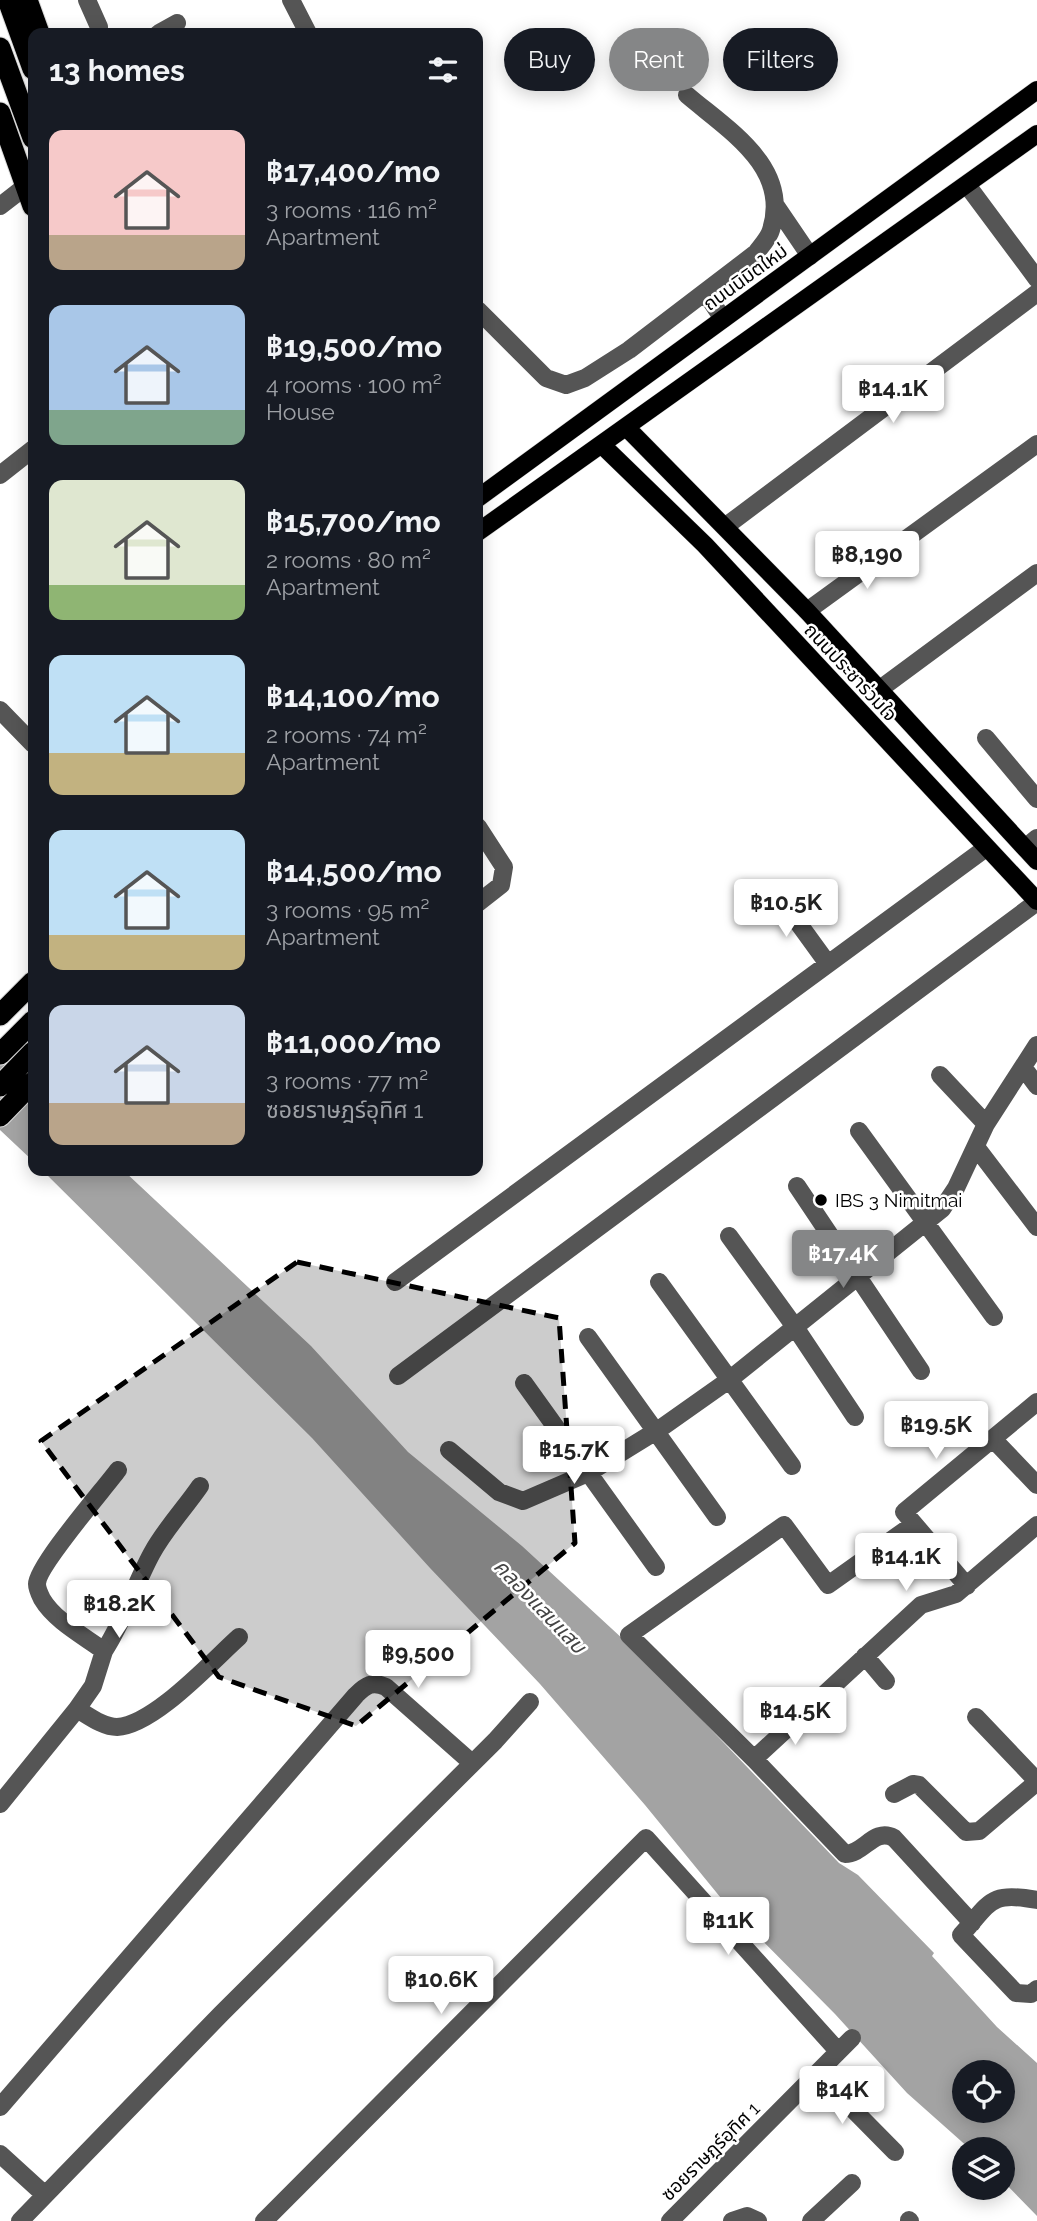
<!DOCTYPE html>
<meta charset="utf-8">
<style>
body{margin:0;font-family:Raleway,"Noto Sans Thai",sans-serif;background:#20242c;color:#f1f3f6;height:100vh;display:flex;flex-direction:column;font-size:26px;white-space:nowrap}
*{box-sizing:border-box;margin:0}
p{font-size:23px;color:#9ea1a6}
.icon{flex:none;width:38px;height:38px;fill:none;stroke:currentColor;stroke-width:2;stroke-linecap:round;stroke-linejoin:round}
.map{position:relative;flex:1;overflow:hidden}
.details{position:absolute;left:28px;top:28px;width:455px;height:1148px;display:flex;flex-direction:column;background:#171b24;border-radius:14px;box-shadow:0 4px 18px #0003}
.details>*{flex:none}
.hud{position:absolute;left:504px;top:28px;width:427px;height:63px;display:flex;gap:14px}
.tools{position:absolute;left:952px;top:2060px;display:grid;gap:14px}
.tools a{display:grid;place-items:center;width:63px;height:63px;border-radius:50%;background:#171b24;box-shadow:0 4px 18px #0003;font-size:35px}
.price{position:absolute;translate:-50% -60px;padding:0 16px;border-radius:7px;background:#fff;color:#222;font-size:23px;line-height:46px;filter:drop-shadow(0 2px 4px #0008)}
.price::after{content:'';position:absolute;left:50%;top:42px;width:21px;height:16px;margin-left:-10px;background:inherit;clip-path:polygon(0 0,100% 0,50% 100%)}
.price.current{background:#858687;color:#fff}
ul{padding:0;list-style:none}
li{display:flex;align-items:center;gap:21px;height:175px;padding:0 21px}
li span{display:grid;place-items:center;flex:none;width:196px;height:140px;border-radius:14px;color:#555}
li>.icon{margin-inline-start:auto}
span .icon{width:84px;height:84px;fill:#fffc;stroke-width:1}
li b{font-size:30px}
h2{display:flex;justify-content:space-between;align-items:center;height:84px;padding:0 21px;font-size:30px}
.tag{padding:0 24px;border-radius:32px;background:#171b24;box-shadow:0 4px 18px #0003;font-size:24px;line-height:63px}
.tag.current{background:#858687;color:#fff}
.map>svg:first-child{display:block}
.water{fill:#a3a3a3;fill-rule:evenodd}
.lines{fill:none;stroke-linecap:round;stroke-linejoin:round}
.major-casing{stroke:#dbdbdb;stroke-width:19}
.highway-casing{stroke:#dbdbdb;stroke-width:23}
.minor{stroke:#555;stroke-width:18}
.major{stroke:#000;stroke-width:18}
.highway{stroke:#000;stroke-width:21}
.marked{fill:#000;fill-opacity:0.2;stroke:#000;stroke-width:5;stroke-dasharray:14 9;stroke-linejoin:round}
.poi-dot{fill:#000;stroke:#fff;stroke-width:2.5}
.labels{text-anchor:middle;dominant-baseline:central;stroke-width:5;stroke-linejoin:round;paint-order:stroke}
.street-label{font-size:19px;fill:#000;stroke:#fff}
.poi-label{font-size:19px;fill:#000;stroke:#fff;text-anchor:start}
.water-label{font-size:21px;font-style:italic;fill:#444;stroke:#fff}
</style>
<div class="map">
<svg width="1037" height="2221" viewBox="0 0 1037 2221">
<rect width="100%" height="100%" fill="#fff"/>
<!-- water -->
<path class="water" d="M0,1052L33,1084V1161L0,1130Z
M43,1171H124L311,1346L408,1452L522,1546L637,1652L839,1863L858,1875L934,1953L932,1956L997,2027L1037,2063V2216L1003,2181V2149H970L907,2093L835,2014L725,1903L645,1805L540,1684L430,1568L312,1438ZM964,2072H1003V2110H964Z"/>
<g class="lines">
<defs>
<path id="major" d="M626,427L807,611L1037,861
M602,445L705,545L1037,901
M478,498L1037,90
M478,532L1037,134"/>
<path id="highway" d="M8,0L33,69
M27,0L39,33
M0,48L33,138
M0,113L33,206
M0,1015L33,982
M0,1054L33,1021
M0,1086L33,1052
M0,1116L33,1082"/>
</defs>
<!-- major casing -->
<use href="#major" class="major-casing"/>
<!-- highway casing -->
<use href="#highway" class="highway-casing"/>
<!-- minor -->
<path class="minor" d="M87,0L99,27
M291,0L308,33
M159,33L177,23
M967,185L1037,279
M0,206L26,186
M776,206L810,256
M705,292L723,319
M478,310L546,378L566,385L585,378L629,350L756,253C761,246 769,238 771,230C791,167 728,130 687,95
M0,475L33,449
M726,526L1037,293
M807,611L1037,444
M880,689L1037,573
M0,710L33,744
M986,738L1037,799
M478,827L504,867L501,885L478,903
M1025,848L1037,838
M775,891L828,964
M1023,1067L1037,1086
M940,1075L986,1124
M859,1131L994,1317
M976,1147L1037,1227
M797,1186L921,1371
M729,1236L795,1327L855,1417
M395,1282L986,848
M659,1282L792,1466
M588,1337L717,1517
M398,1376L1037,902
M524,1383L656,1567
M993,1439L1037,1485
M449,1450L499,1492L523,1501L588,1473L661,1428L729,1380L942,1209L956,1188L986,1124L1037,1045
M914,1524L828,1585L784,1525L629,1635L754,1759L845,1854C864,1854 874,1827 894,1838L972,1923
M967,1586L904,1512L1037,1402
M104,1651C125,1619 134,1586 152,1553C165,1529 185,1508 200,1486
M865,1656L886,1681
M77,1709C89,1716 103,1727 117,1727C154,1725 211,1662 239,1637
M976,1717L1037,1781
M754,1759L921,1605L956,1594L1037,1525
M894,1794L913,1784L919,1785L966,1832L979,1831L1037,1782
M0,1804L77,1709L93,1686L104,1651C84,1636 55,1621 42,1599C40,1595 37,1588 37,1584C37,1566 104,1489 118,1470
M1037,1900C989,1891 991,1902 961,1935L1016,1993L1031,1994L1037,1989
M817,2073L895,2152
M0,2107L356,1695C366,1685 372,1681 386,1687L472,1763
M0,2154L45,2195
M909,2220L910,2221
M20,2221L221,2014L495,1741L530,1702
M264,2221L646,1838L838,2051
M670,2221L852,2038
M732,2221L747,2216L758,2221
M811,2221L852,2183"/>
<!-- major -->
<use href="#major" class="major"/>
<!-- highway -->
<use href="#highway" class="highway"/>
</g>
<!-- marked area -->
<path class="marked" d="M297,1262L559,1318L575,1543L356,1726L219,1677L41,1441Z"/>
<!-- markers -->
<circle class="poi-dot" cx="821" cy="1200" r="7"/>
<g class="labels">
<!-- street labels -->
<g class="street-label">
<text transform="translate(745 277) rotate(-36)">ถนนนิมิตใหม่</text>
<text transform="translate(851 672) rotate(47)">ถนนประชาร่วมใจ</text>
<text transform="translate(710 2151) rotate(-45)">ซอยราษฎร์อุทิศ 1</text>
</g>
<!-- poi labels -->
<g class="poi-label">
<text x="835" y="1200">IBS 3 Nimitmai</text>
</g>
<!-- water labels -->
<g class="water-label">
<text transform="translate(540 1606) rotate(46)">คลองแสนแสบ</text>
</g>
</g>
</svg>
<div class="tools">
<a><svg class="icon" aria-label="locate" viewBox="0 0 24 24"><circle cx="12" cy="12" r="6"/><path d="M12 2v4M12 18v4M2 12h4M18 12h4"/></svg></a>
<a><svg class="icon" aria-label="layers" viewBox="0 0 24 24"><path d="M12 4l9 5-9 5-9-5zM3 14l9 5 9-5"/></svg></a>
</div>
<b class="price" style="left:893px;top:425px">฿14.1K</b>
<b class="price" style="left:867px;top:591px">฿8,190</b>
<b class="price" style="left:786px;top:939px">฿10.5K</b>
<b class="price current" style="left:843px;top:1290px">฿17.4K</b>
<b class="price" style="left:936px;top:1461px">฿19.5K</b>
<b class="price" style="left:574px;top:1486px">฿15.7K</b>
<b class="price" style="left:906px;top:1593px">฿14.1K</b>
<b class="price" style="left:119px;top:1640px">฿18.2K</b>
<b class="price" style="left:418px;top:1690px">฿9,500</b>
<b class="price" style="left:795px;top:1747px">฿14.5K</b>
<b class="price" style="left:728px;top:1957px">฿11K</b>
<b class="price" style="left:441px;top:2016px">฿10.6K</b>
<b class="price" style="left:842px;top:2126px">฿14K</b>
<div class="hud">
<a class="tag">Buy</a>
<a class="tag current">Rent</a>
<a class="tag">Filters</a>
</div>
<section class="details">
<h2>13 homes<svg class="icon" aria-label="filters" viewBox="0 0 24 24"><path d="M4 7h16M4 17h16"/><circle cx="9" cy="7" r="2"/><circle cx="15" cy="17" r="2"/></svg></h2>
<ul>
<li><span style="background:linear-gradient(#f6c9c9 75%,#b9a48a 0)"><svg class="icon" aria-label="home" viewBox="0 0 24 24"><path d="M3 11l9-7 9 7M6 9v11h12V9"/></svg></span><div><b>฿17,400/mo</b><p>3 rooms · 116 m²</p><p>Apartment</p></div></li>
<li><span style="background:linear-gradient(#a9c7e8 75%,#7fa58c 0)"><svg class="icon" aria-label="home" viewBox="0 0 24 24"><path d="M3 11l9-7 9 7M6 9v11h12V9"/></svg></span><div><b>฿19,500/mo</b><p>4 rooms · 100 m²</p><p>House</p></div></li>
<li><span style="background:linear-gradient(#dfe7d0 75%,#8fb573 0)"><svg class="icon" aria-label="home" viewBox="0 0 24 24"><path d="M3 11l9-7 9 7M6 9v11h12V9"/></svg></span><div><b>฿15,700/mo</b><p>2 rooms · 80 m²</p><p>Apartment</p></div></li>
<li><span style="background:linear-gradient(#bfe0f5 70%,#c2b280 0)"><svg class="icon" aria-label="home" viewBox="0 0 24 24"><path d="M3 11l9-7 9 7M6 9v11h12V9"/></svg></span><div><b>฿14,100/mo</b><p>2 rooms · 74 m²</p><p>Apartment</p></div></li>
<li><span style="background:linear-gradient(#bfe0f5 75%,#c2b280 0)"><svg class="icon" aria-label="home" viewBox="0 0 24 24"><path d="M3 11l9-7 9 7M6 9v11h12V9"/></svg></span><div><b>฿14,500/mo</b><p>3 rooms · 95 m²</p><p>Apartment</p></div></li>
<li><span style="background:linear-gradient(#c9d6e8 70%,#b9a48a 0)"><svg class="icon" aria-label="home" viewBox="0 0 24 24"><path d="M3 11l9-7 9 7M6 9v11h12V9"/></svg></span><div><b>฿11,000/mo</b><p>3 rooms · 77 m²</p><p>ซอยราษฎร์อุทิศ 1</p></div></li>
</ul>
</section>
</div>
